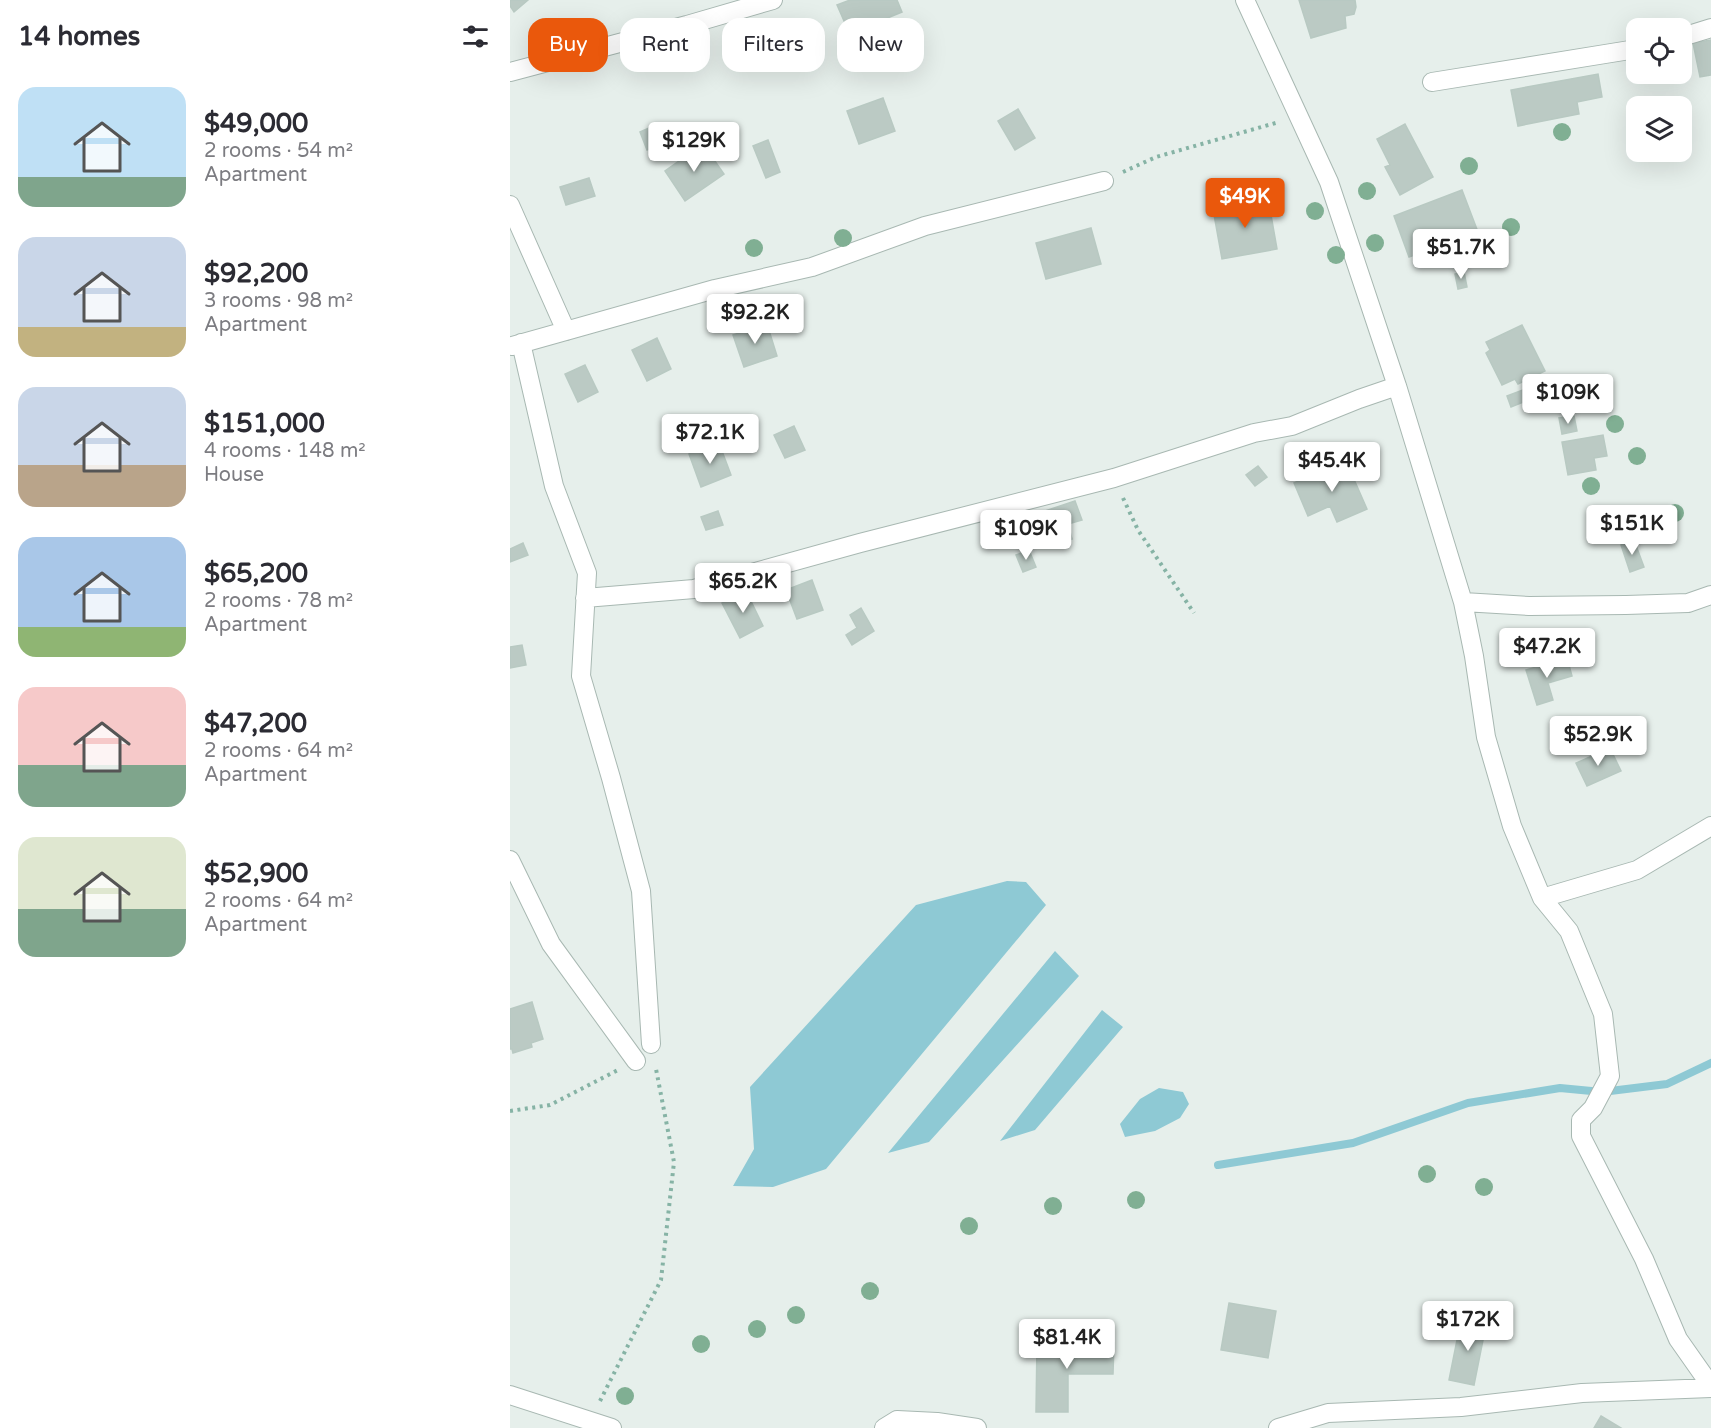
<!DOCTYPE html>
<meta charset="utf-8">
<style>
body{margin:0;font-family:"Varela Round",sans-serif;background:#f7f7f7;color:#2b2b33;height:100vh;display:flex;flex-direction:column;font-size:22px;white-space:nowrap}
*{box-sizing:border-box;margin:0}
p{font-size:20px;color:#7c7c81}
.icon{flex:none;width:33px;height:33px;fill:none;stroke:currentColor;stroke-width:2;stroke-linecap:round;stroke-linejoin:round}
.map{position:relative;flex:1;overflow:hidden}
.side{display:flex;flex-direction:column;background:#fff;width:510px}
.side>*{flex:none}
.banner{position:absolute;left:18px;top:18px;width:570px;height:54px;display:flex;gap:12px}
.controls{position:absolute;left:1116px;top:18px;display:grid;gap:12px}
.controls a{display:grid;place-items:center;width:66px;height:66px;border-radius:12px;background:#fff;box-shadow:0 6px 24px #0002;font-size:30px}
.price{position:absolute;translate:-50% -51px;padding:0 14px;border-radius:6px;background:#fff;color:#222;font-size:20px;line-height:39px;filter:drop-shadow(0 2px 3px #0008)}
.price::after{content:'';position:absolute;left:50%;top:36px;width:18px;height:14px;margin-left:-9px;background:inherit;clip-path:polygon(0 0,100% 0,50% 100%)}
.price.current{background:#ea580c;color:#fff}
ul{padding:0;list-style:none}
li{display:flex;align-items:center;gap:18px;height:150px;padding:0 18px}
li span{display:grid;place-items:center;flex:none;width:168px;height:120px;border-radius:18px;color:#555}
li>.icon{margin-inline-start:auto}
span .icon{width:72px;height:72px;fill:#fffc;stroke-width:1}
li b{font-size:26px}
h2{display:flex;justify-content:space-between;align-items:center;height:72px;padding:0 18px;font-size:26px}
.chip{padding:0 21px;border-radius:18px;background:#fff;box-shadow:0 6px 24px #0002;font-size:21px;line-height:54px}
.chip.current{background:#ea580c;color:#fff}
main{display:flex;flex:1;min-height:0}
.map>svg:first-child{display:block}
.water{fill:#8ec9d4}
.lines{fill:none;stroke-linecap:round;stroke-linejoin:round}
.stream{stroke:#8ec9d4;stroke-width:8}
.building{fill:#bbcac4;stroke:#b8c9c2;stroke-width:1.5}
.minor-casing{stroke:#a8b8b2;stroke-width:20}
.path{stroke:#86b3a5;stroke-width:4;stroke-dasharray:3 4.5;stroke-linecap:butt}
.minor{stroke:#fff;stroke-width:18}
.tree{fill:#80af93}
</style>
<main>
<section class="side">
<h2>14 homes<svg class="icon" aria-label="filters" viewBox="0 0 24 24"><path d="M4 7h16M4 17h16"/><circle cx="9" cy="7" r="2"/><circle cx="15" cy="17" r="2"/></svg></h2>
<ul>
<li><span style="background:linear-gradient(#bfe0f5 75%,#7fa58c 0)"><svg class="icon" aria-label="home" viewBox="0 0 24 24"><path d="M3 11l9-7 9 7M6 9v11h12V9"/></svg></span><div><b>$49,000</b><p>2 rooms · 54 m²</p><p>Apartment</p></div></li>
<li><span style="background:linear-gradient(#c9d6e8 75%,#c2b280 0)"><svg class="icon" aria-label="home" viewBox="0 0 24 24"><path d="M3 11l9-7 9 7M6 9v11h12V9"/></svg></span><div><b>$92,200</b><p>3 rooms · 98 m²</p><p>Apartment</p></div></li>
<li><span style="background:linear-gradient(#c9d6e8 65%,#b9a48a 0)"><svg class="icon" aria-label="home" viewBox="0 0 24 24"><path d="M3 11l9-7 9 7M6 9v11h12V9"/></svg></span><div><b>$151,000</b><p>4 rooms · 148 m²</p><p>House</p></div></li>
<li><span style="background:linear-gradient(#a9c7e8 75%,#8fb573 0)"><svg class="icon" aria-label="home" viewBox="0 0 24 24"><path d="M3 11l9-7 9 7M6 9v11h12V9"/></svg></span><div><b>$65,200</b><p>2 rooms · 78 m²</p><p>Apartment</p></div></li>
<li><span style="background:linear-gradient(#f6c9c9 65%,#7fa58c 0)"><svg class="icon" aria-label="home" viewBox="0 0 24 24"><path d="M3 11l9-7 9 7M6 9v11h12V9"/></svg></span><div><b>$47,200</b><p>2 rooms · 64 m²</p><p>Apartment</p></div></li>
<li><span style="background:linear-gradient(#dfe7d0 60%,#7fa58c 0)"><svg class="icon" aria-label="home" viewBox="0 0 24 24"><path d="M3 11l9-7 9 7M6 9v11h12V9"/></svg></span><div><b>$52,900</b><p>2 rooms · 64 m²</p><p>Apartment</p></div></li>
</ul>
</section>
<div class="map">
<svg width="1201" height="1428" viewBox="0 0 1201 1428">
<rect width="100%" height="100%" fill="#e6efeb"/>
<!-- water -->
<path class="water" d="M497,881L516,882L536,905L316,1169L263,1187L223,1186L244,1149L240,1087L406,905Z
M545,951L569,976L419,1142L378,1153Z
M592,1010L613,1027L525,1130L490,1141Z
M649,1088L673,1092L679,1104L670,1118L645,1131L615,1137L610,1124L630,1099Z"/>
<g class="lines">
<!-- stream -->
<path class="stream" d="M708,1165L843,1143L958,1103L1050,1088L1092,1092L1157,1084L1201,1063"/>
</g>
<!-- building -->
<path class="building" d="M0,0H18L4,12L0,6Z
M340,0H387L392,12L370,21L372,27L342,39L327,5Z
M789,0H845L846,7L844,14L835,16L836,28L801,38Z
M1201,40V75L1190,77L1183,43Z
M1088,74L1092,97L1067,102L1069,114L1008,126L1001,90Z
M373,98L385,131L349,144L337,111Z
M508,109L525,138L505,150L488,121Z
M895,124L923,177L890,195L875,167L880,165L867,139Z
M146,125L153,143L137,150L130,132Z
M258,140L270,172L256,178L243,146Z
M193,144L214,174L175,201L155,171Z
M79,178L85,196L56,205L50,187Z
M952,190L968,232L899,257L884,216Z
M758,198L767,249L712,259L703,209Z
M581,228L591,264L536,279L526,243Z
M954,272L957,287L948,289L945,274Z
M257,324L267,356L234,367L223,335Z
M1012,325L1035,371L1008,384L1005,379L992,385L976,353L980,350L976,342Z
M147,338L161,369L137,381L122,350Z
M75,365L88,392L68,402L55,374Z
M1039,380L1043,390L1001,407L997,396Z
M1064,416L1067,431L1052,434L1049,418Z
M284,426L295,450L275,458L264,435Z
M1093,435L1097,456L1084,458L1086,470L1058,475L1052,442Z
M209,443L221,475L191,487L179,454Z
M836,461L857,509L827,522L820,506L798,516L784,483Z
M748,466L757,477L745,486L736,475Z
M565,501L572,520L558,524L562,539L543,545L532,512Z
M208,511L213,525L196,530L191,517Z
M1124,540L1134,567L1120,572L1111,545Z
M13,543L18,555L0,562V549Z
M519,550L526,567L513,572L506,555Z
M302,580L313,610L287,619L276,590Z
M236,591L253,626L230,638L212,603Z
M351,608L364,631L342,645L336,635L347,628L340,615Z
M12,645L16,665L0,668V647Z
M1057,658L1062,676L1038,683L1043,700L1027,705L1016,670Z
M1100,748L1111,771L1077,786L1066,763Z
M22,1002L33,1039L21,1043L22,1047L3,1053L2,1049H0V1009Z
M719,1303L766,1311L758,1358L711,1350Z
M951,1320L976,1325L964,1385L939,1380Z
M527,1343H604L603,1374H558V1412H526Z
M1091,1416L1111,1428H1084Z"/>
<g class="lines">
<defs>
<path id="minor" d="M735,0L819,182L887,386L953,602L1019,606L1116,605L1178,603L1201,595
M1172,37L1201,28
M0,72L177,25L263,0
M922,82L1126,49
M0,205L56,331
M11,343L44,486L77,573L71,676L101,778L131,891L141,1044
M2,346L205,289L302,267L415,226L594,181
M75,598L184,589L350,543L604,478L744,433L782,426L849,399L887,386
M953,602L964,656L976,737L1002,826L1032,898L1059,931L1093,1014L1100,1076L1083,1108L1071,1120V1136L1134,1259L1168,1339L1201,1386
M0,860L41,944L126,1061
M1032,898L1127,870L1201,826
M0,1395L102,1428
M374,1428L387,1420L427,1422L467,1428
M768,1428L818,1413L951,1407L1072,1393L1201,1388"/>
</defs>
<!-- minor casing -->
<use href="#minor" class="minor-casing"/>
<!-- path -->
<path class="path" d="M613,172L646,157L769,122
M613,498L628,530L684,613
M0,1111L40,1105L108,1070
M90,1401L151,1280L164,1162L146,1069"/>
<!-- minor -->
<use href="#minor" class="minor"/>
</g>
<!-- trees -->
<g class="tree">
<circle cx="1052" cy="132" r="9"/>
<circle cx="959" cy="166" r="9"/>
<circle cx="857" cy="191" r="9"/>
<circle cx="805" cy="211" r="9"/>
<circle cx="1001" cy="227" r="9"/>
<circle cx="333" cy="238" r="9"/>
<circle cx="865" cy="243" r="9"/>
<circle cx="244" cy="248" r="9"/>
<circle cx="826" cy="255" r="9"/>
<circle cx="1105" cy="424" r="9"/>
<circle cx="1127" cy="456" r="9"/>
<circle cx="1081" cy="486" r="9"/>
<circle cx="1165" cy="513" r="9"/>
<circle cx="917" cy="1174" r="9"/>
<circle cx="974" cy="1187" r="9"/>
<circle cx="626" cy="1200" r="9"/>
<circle cx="543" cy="1206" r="9"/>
<circle cx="459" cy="1226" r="9"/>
<circle cx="360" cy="1291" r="9"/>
<circle cx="286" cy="1315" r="9"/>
<circle cx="247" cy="1329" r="9"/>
<circle cx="191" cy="1344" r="9"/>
<circle cx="115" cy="1396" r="9"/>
</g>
</svg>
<div class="controls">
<a><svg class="icon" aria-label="locate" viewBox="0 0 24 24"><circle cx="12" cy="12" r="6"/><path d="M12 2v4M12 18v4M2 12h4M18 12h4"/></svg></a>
<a><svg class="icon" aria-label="layers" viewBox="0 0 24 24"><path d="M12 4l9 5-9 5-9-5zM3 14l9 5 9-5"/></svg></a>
</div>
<b class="price" style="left:184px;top:173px">$129K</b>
<b class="price current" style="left:735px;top:229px">$49K</b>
<b class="price" style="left:951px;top:280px">$51.7K</b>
<b class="price" style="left:245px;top:345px">$92.2K</b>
<b class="price" style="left:1058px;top:425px">$109K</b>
<b class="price" style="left:200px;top:465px">$72.1K</b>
<b class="price" style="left:822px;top:493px">$45.4K</b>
<b class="price" style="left:1122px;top:556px">$151K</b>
<b class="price" style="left:516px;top:561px">$109K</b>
<b class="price" style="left:233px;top:614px">$65.2K</b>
<b class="price" style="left:1037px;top:679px">$47.2K</b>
<b class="price" style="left:1088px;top:767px">$52.9K</b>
<b class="price" style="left:958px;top:1352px">$172K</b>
<b class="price" style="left:557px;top:1370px">$81.4K</b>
<div class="banner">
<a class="chip current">Buy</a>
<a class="chip">Rent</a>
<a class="chip">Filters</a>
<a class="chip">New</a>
</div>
</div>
</main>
